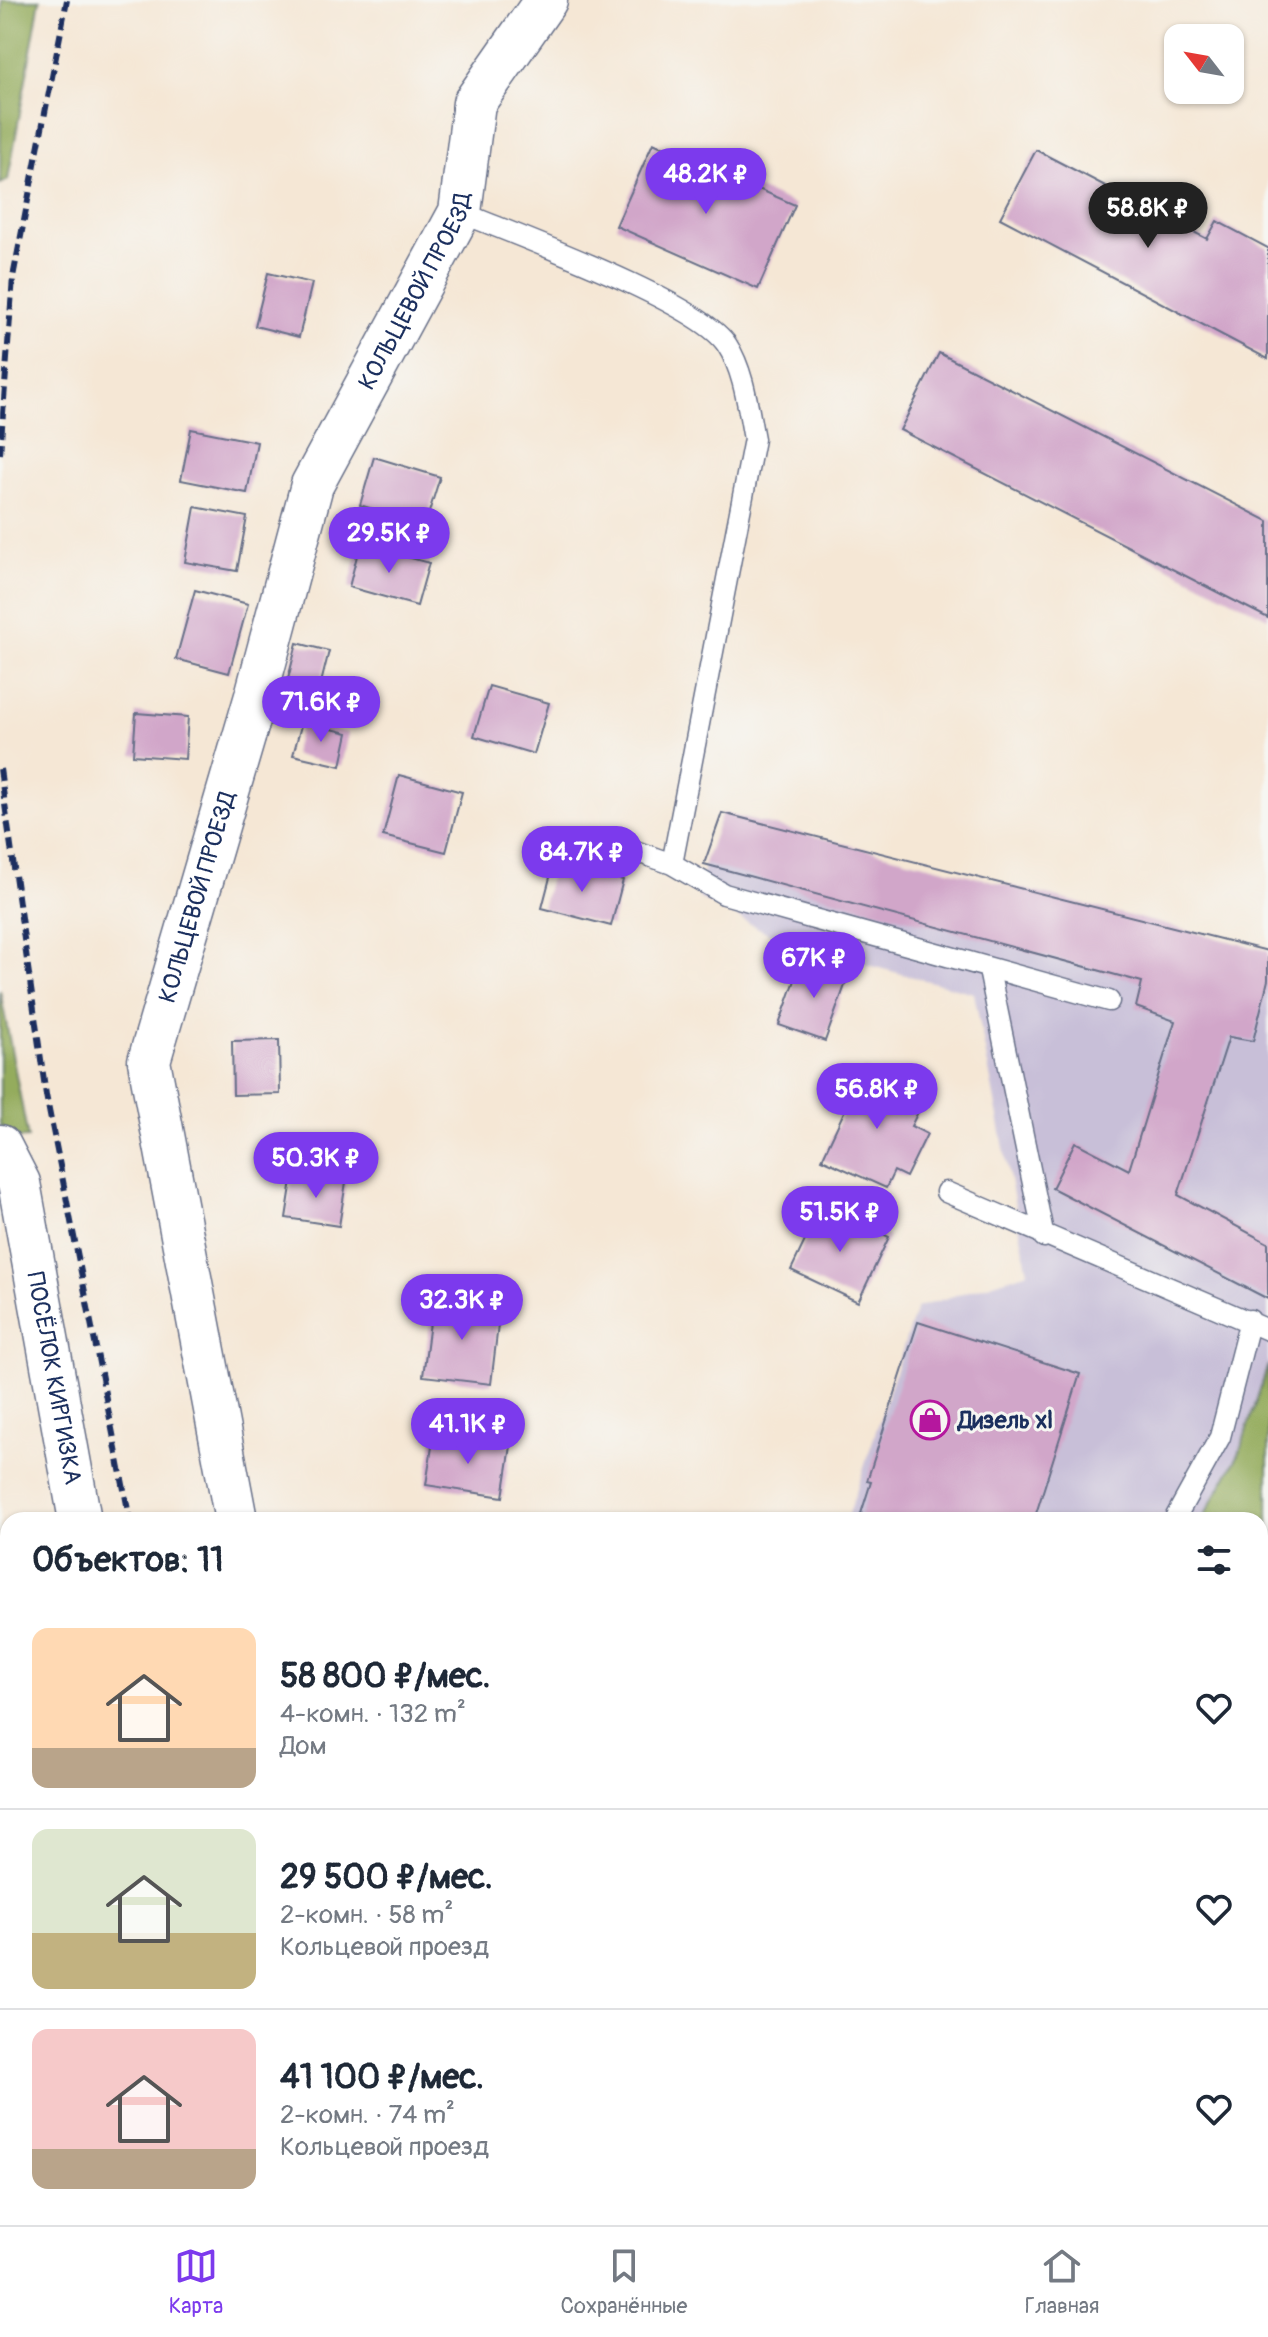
<!DOCTYPE html>
<html lang="ru">
<meta charset="utf-8">
<style>
body{margin:0;font-family:Pangolin,sans-serif;background:#f6f6f7;color:#1f2937;height:100vh;display:flex;flex-direction:column;font-size:30px;white-space:nowrap}
*{box-sizing:border-box;margin:0}
p{font-size:26px;color:#747a83}
.icon{flex:none;width:44px;height:44px;fill:none;stroke:currentColor;stroke-width:2;stroke-linecap:round;stroke-linejoin:round}
.map{position:relative;flex:1;overflow:hidden}
.drawer{position:absolute;left:0px;top:1512px;width:1268px;height:714px;display:flex;flex-direction:column;background:#fff;border-radius:24px 24px 0 0;box-shadow:0 2px 6px #0004}
.drawer>*{flex:none}
.needle{width:52px;rotate:301deg}
.tools{position:absolute;left:1164px;top:24px;display:grid;gap:16px}
.tools a{display:grid;place-items:center;width:80px;height:80px;border-radius:16px;background:#fff;box-shadow:0 2px 6px #0004;font-size:40px}
.price{position:absolute;translate:-50% -68px;padding:0 18px;border-radius:28px;background:#7c3aed;color:#fff;font-size:26px;line-height:52px;filter:drop-shadow(0 2px 4px #0008)}
.price::after{content:'';position:absolute;left:50%;top:48px;width:24px;height:18px;margin-left:-12px;background:inherit;clip-path:polygon(0 0,100% 0,50% 100%)}
.price.selected{background:#222;color:#fff}
ul{padding:0;list-style:none}
li{display:flex;align-items:center;gap:24px;height:200px;padding:0 32px}
li+li{border-top:2px solid #e0e1e3}
li span{display:grid;place-items:center;flex:none;width:224px;height:160px;border-radius:16px;color:#555}
li>.icon{margin-inline-start:auto}
span .icon{width:96px;height:96px;fill:#fffc;stroke-width:1}
li b{font-size:34px}
h2{display:flex;justify-content:space-between;align-items:center;height:96px;padding:0 32px;font-size:34px}
.dock{display:flex;justify-content:space-around;align-items:center;height:112px;border-top:2px solid #e0e1e3;background:#fff;font-size:22px;color:#747a83}
.dock a{display:grid;justify-items:center;gap:4px}
.dock .selected{color:#7c3aed}
.map>svg:first-child{display:block}
.industrial{fill:#c8bfd8}
.forest{fill:#94ac5d;stroke:#586e5e;stroke-width:2}
.building{fill:#d1a6c9}
.lines{fill:none;stroke-linecap:round;stroke-linejoin:round}
.service-casing{stroke:#676f88;stroke-width:23}
.minor-casing{stroke:#676f88;stroke-width:45}
.service{stroke:#fff;stroke-width:20}
.minor{stroke:#fff;stroke-width:42}
.rail{stroke:#1b2f5e;stroke-width:6;stroke-dasharray:12 6;stroke-linecap:butt}
.labels{text-anchor:middle;dominant-baseline:central;stroke-width:6;stroke-linejoin:round;paint-order:stroke}
.street-label{font-size:24px;fill:#1b2f5e;stroke:#f6f6f2}
.poi-label{font-size:24px;font-weight:bold;fill:#1b2f5e;stroke:#f6f6f2;text-anchor:start}
</style>
<div class="map">
<svg width="1268" height="2225" viewBox="0 0 1268 2225">
<rect width="100%" height="100%" fill="#f6f6f2"/>
<filter id="ink" filterUnits="userSpaceOnUse"><feTurbulence type="fractalNoise" baseFrequency=".0125" numOctaves="2"/><feDisplacementMap in="SourceGraphic" scale="16" xChannelSelector="R" yChannelSelector="G"/><feConvolveMatrix kernelMatrix="1 2 1 2 8 2 1 2 1" color-interpolation-filters="sRGB"/></filter>
<filter id="wash" filterUnits="userSpaceOnUse"><feTurbulence type="fractalNoise" baseFrequency=".006" numOctaves="4" result="noise"/><feDisplacementMap in="SourceGraphic" scale="32" xChannelSelector="R" yChannelSelector="G"/><feGaussianBlur stdDeviation="1.8" result="paint"/><feColorMatrix in="noise" values="0 0 0 0 0 0 0 0 0 0 0 0 0 0 0 0 0 1.4 0 .05"/><feComposite in="paint" operator="in"/></filter>
<g filter="url(#wash)">
<rect width="100%" height="100%" fill="#f5e7d5"/>
<!-- industrial -->
<path class="industrial" d="M722,813L1268,951V2225H871L872,2218H1260V1520H847L916,1308L1028,1272L974,993L792,945L699,898L704,864Z"/>
<!-- forest -->
<path class="forest" d="M2,0H40L8,180L0,184Z
M0,990L28,1138L8,1139L0,1124Z
M1268,1365V1548L1260,1555V1520H1202L1239,1454Z"/>
<g id="blocks">
<!-- building -->
<path class="building" d="M653,143L795,205L758,289L616,226Z
M1036,150L1207,239L1217,221L1268,248V359L1000,218Z
M268,273L312,283L299,337L255,326Z
M939,353L1268,521V618L900,430Z
M191,429L257,442L247,493L181,480Z
M374,457L440,477L425,525L360,505Z
M195,507L247,517L237,571L185,562Z
M360,544L429,563L417,606L349,587Z
M195,590L248,604L229,673L176,659Z
M297,643L329,651L320,687L288,679Z
M489,686L549,703L534,754L474,736Z
M136,713L188,717L185,759L133,755Z
M302,722L348,733L341,766L293,755Z
M399,775L462,792L446,852L383,836Z
M722,813L1268,951V980L1253,1041L1229,1037L1178,1195L1268,1243V1299L1052,1188L1075,1142L1129,1170L1175,1021L1136,1007L1142,982L704,864Z
M554,862L623,880L611,926L542,908Z
M803,958L849,974L825,1041L779,1025Z
M279,1040L280,1094L233,1095L232,1041Z
M864,1069L925,1098L911,1126L927,1134L906,1177L894,1171L886,1188L822,1159Z
M293,1174L346,1182L339,1226L286,1218Z
M822,1205L889,1237L858,1302L791,1270Z
M433,1299L500,1308L491,1384L423,1376Z
M918,1322L1080,1374L1034,1520H859L871,1482L867,1481Z
M434,1434L511,1446L503,1497L426,1485Z
M8,1679V1716H0V1680Z
M505,2218H554V2225H505Z"/>
</g>
</g>
<g filter="url(#ink)">
<use href="#blocks" fill-opacity="0" stroke="#676f88" stroke-width="2"/>
<g class="lines">
<defs>
<path id="service" d="M460,212C515,235 700,302 727,345C744,371 748,408 754,439L672,864
M607,841L672,864L724,894L1109,1001
M989,970L1044,1237
M946,1192L1268,1330
M1174,1520L1220,1437L1250,1320
M1260,1688L1268,1691
M1260,1930L1268,1933
M1260,1954L1268,1948
M1260,2170L1268,2164
M879,2225L881,2218
M1055,2225L1056,2218
M1173,2225L1185,2218"/>
<g id="minor">
<path id="s1" d="M0,1146L19,1183L80,1520"/>
<path id="s2" d="M236,1520L149,1061L256,696L312,485L460,212L474,103L546,0"/>
<path d="M323,2218L326,2225"/>
<path d="M203,2225V2218"/>
</g>
</defs>
<!-- service casing -->
<use href="#service" class="service-casing"/>
<!-- minor casing -->
<use href="#minor" class="minor-casing"/>
<!-- service -->
<use href="#service" class="service"/>
<!-- minor -->
<use href="#minor" class="minor"/>
<!-- rail -->
<path class="rail" d="M0,454L13,277L67,0
M0,769L46,1095L130,1520
M256,2218L257,2225"/>
</g>
</g>
<!-- icons -->
<defs>
<symbol id="shop-ring" viewBox="-11 -11 22 22"><circle r="9.5" fill="#f6f6f2" stroke="#b5179e" stroke-width="1.5"/><path d="M-5-2.5h2.3a2.7 3.5 0 0 1 5.4 0H5L5.5 6h-11ZM-1.5-2.5h3a1.5 2.3 0 0 0-3 0Z" fill="#b5179e"/></symbol>
</defs>
<g fill-rule="evenodd">
<use href="#shop-ring" x="908" y="1398" width="44" height="44"/>
</g>
<g class="labels">
<!-- street labels -->
<g class="street-label">
<text stroke="none"><textPath href="#s2" startOffset="1286">КОЛЬЦЕВОЙ ПРОЕЗД</textPath></text>
<text stroke="none"><textPath href="#s2" startOffset="638">КОЛЬЦЕВОЙ ПРОЕЗД</textPath></text>
<text stroke="none"><textPath href="#s1" startOffset="240">ПОСЁЛОК КИРГИЗКА</textPath></text>
</g>
<!-- poi labels -->
<g class="poi-label">
<text x="958" y="1420">Дизель xl</text>
</g>
</g>
</svg>
<div class="tools">
<a><svg class="needle" viewBox="-14 -14 28 28"><path d="M0-13l5 13h-10z" fill="#e53935"/><path d="M0 13l5-13h-10z" fill="#747a83"/></svg></a>
</div>
<b class="price" style="left:706px;top:216px">48.2K ₽</b>
<b class="price selected" style="left:1148px;top:250px">58.8K ₽</b>
<b class="price" style="left:389px;top:575px">29.5K ₽</b>
<b class="price" style="left:321px;top:744px">71.6K ₽</b>
<b class="price" style="left:582px;top:894px">84.7K ₽</b>
<b class="price" style="left:814px;top:1000px">67K ₽</b>
<b class="price" style="left:877px;top:1131px">56.8K ₽</b>
<b class="price" style="left:316px;top:1200px">50.3K ₽</b>
<b class="price" style="left:840px;top:1254px">51.5K ₽</b>
<b class="price" style="left:462px;top:1342px">32.3K ₽</b>
<b class="price" style="left:468px;top:1466px">41.1K ₽</b>
<section class="drawer">
<h2>Объектов: 11<svg class="icon" aria-label="filters" viewBox="0 0 24 24"><path d="M4 7h16M4 17h16"/><circle cx="9" cy="7" r="2"/><circle cx="15" cy="17" r="2"/></svg></h2>
<ul>
<li><span style="background:linear-gradient(#ffd9b3 75%,#b9a48a 0)"><svg class="icon" aria-label="home" viewBox="0 0 24 24"><path d="M3 11l9-7 9 7M6 9v11h12V9"/></svg></span><div><b>58 800 ₽/мес.</b><p>4-комн. · 132 m²</p><p>Дом</p></div><svg class="icon" aria-label="heart" viewBox="0 0 24 24"><path d="M12 20l-8-8c-3-5 5-10 8-4 3-6 11-1 8 4z"/></svg></li>
<li><span style="background:linear-gradient(#dfe7d0 65%,#c2b280 0)"><svg class="icon" aria-label="home" viewBox="0 0 24 24"><path d="M3 11l9-7 9 7M6 9v11h12V9"/></svg></span><div><b>29 500 ₽/мес.</b><p>2-комн. · 58 m²</p><p>Кольцевой проезд</p></div><svg class="icon" aria-label="heart" viewBox="0 0 24 24"><path d="M12 20l-8-8c-3-5 5-10 8-4 3-6 11-1 8 4z"/></svg></li>
<li><span style="background:linear-gradient(#f6c9c9 75%,#b9a48a 0)"><svg class="icon" aria-label="home" viewBox="0 0 24 24"><path d="M3 11l9-7 9 7M6 9v11h12V9"/></svg></span><div><b>41 100 ₽/мес.</b><p>2-комн. · 74 m²</p><p>Кольцевой проезд</p></div><svg class="icon" aria-label="heart" viewBox="0 0 24 24"><path d="M12 20l-8-8c-3-5 5-10 8-4 3-6 11-1 8 4z"/></svg></li>
</ul>
</section>
</div>
<nav class="dock">
<a class="selected"><svg class="icon" aria-label="map" viewBox="0 0 24 24"><path d="M3 6l6-2 6 2 6-2v14l-6 2-6-2-6 2zM9 4v14M15 6v14"/></svg>Карта</a>
<a><svg class="icon" aria-label="saved" viewBox="0 0 24 24"><path d="M7 4h10v16l-5-4-5 4z"/></svg>Сохранённые</a>
<a><svg class="icon" aria-label="home" viewBox="0 0 24 24"><path d="M3 11l9-7 9 7M6 9v11h12V9"/></svg>Главная</a>
</nav>
